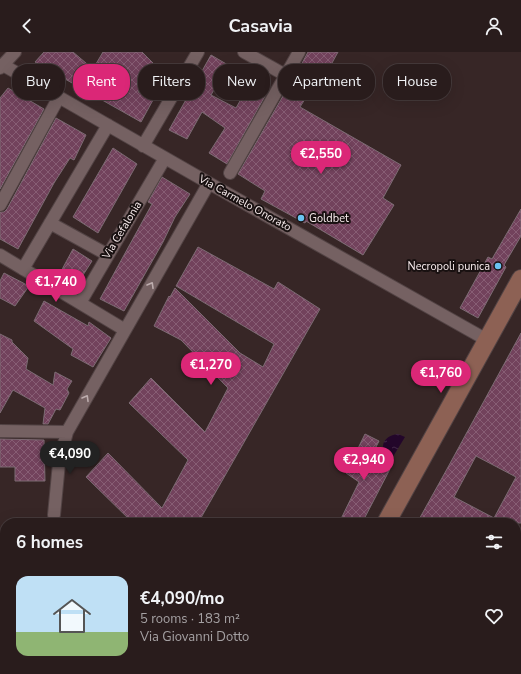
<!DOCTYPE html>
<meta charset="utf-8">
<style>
body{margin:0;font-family:"Nunito Sans",sans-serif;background:#352929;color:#f1f3f6;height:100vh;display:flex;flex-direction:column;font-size:15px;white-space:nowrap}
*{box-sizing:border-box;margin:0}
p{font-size:13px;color:#a5a1a3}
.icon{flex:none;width:22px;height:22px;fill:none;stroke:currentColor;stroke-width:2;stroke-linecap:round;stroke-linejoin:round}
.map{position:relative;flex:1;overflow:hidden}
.panel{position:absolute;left:0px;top:466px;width:521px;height:156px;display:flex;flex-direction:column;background:#291c1c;border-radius:16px 16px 0 0;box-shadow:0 4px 16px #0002,0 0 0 1px #453a3b}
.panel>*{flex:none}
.guide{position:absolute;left:12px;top:12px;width:497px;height:36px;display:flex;gap:8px}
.price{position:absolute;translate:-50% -34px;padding:0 9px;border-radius:14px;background:#db2777;color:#fff;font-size:13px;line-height:26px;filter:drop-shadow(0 1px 2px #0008)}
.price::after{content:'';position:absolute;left:50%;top:24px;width:12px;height:9px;margin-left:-6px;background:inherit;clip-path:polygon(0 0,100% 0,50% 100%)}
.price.current{background:#222;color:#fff}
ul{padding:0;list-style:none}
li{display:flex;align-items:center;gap:12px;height:100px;padding:0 16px}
li span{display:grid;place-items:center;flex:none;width:112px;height:80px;border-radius:12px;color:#555}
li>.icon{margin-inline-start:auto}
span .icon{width:48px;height:48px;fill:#fffc;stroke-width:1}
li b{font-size:17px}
h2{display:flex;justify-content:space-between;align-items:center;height:48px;padding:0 16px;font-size:17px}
.chip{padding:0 14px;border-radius:16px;background:#291c1c;box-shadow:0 4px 16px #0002,0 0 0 1px #453a3b;font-size:14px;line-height:36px}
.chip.current{background:#db2777;color:#fff}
header{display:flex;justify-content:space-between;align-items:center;height:52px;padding:0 16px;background:#291c1c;font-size:18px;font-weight:700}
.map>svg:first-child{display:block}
.water{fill:url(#water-ripples)}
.building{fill:url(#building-cross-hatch);stroke:#7c6b73;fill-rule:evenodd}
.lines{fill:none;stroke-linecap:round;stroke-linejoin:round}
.service-casing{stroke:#524344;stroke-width:8}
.minor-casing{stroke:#524344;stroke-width:14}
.secondary-casing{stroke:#524344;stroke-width:20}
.service{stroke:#756162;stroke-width:6}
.minor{stroke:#756162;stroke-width:12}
.secondary{stroke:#8d6154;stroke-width:18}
.oneway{stroke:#bdadae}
.poi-dot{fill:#6ac3f1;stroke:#191111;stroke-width:1.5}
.labels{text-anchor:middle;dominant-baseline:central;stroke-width:4;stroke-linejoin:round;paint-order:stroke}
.street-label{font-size:11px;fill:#f8eced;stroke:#191111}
.poi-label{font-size:11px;fill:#f8eced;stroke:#191111;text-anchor:start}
</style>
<header><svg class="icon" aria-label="back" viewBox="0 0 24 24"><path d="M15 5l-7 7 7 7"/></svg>Casavia<svg class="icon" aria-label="person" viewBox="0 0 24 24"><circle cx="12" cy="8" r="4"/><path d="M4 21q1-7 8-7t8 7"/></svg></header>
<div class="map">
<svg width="521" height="622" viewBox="0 0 521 622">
<defs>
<pattern id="water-ripples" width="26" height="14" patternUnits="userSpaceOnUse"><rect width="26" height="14" fill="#23062a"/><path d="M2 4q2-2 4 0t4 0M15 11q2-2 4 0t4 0" fill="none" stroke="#442a49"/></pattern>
<pattern id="building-cross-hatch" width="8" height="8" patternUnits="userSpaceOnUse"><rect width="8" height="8" fill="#72425c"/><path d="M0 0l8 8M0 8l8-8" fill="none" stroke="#875d74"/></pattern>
</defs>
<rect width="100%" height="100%" fill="#372626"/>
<!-- water -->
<path class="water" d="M398,382L405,385L391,408C378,398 381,384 398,382Z"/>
<!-- building -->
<path class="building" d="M44,0H73L93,17L103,0H142L153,11V14L138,40L153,48L141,70L35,10Z
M308,0H338L321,31L311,26V21L300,15Z
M211,3L228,13L211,43L236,56L253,26L269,37L227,112L209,101L225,76L202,60L187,87L169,78Z
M8,36L44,57L0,137V46Z
M287,37L305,47L300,55L401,113L383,146L394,153L363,203L306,169L305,171L261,147L265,139L238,122Z
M56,66L86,83L74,108L70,106L54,131L18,197L0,187V160H4L7,157Z
M113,96L137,112L98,181L73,165Z
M162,125L190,142L175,165L163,190L124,259L100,247L152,152L148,150Z
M521,157V184L504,213L506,215L478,266L460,256L488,205L492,207Z
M198,195L274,237L278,230L320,257L198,471H133L86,425L108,401L162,456L188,408L129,351L151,326L205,380L228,336L181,288L154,274L169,244L170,245L175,236L240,301L263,315L274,292L176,234Z
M73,197L92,209L76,234L59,223Z
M4,221L29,234L15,254L0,246V229Z
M44,249L88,274L89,270L111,286L93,315L71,303L73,297L34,269Z
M521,281V471H417L447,417ZM476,404L516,425L494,466L454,445Z
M0,282L12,288V290L28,306L26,317L53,333L55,320L72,329L67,337L69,341L60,358L56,357L48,372H43L45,356L13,338L0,361Z
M365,382L379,389L371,405L390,417L362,471H339L359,430L346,421Z
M0,387L44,388L45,429H15V415H0Z"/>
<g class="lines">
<defs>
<path id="service" d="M48,471L54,463
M0,591L5,578
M0,612L5,600"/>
<path id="minor" d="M244,0L305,34
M3,13L221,138L487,288
M0,16L15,0
M143,94L198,0
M230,121L299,0
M0,153L59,45
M50,171L108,203
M0,203L125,278
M23,217L108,73
M80,251L165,106
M0,379L67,380
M54,463L59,411L67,380L209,131"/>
<path id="secondary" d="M386,471L521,227
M303,622L306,617"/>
</defs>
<!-- service casing -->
<use href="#service" class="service-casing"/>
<!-- minor casing -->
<use href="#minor" class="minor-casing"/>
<!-- secondary casing -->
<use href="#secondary" class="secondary-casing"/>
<!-- service -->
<use href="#service" class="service"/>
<!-- minor -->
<use href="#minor" class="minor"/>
<!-- secondary -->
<use href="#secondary" class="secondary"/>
</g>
<!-- one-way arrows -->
<defs><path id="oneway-chevron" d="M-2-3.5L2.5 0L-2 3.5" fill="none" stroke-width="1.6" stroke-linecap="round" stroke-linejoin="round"/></defs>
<g class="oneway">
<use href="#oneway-chevron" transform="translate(151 233) rotate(-60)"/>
<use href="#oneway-chevron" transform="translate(86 346) rotate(-60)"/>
</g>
<!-- markers -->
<g class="poi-dot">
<circle cx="301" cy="166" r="4"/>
<circle cx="498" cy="214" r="4"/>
</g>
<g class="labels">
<!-- street labels -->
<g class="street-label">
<text transform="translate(245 151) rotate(29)">Via Carmelo Onorato</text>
<text transform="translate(122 178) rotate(-59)">Via Cefalonia</text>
</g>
<!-- poi labels -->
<g class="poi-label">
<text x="309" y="166">Goldbet</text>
<text x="490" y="214" text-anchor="end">Necropoli punica</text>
</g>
</g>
</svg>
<b class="price" style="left:321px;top:123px">€2,550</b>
<b class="price" style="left:56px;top:251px">€1,740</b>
<b class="price" style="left:211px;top:334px">€1,270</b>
<b class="price" style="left:441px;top:342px">€1,760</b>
<b class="price current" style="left:70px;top:423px">€4,090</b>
<b class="price" style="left:364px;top:429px">€2,940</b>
<div class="guide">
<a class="chip">Buy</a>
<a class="chip current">Rent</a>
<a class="chip">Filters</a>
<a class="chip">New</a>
<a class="chip">Apartment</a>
<a class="chip">House</a>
</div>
<section class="panel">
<h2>6 homes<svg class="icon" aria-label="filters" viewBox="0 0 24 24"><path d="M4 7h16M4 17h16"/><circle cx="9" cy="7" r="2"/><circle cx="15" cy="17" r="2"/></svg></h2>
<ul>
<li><span style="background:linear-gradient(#bfe0f5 70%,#8fb573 0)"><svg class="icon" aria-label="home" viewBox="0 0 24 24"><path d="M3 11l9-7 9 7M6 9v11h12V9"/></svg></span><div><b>€4,090/mo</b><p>5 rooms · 183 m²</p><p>Via Giovanni Dotto</p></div><svg class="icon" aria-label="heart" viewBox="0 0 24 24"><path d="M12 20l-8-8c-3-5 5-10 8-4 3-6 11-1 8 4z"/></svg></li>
</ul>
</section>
</div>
